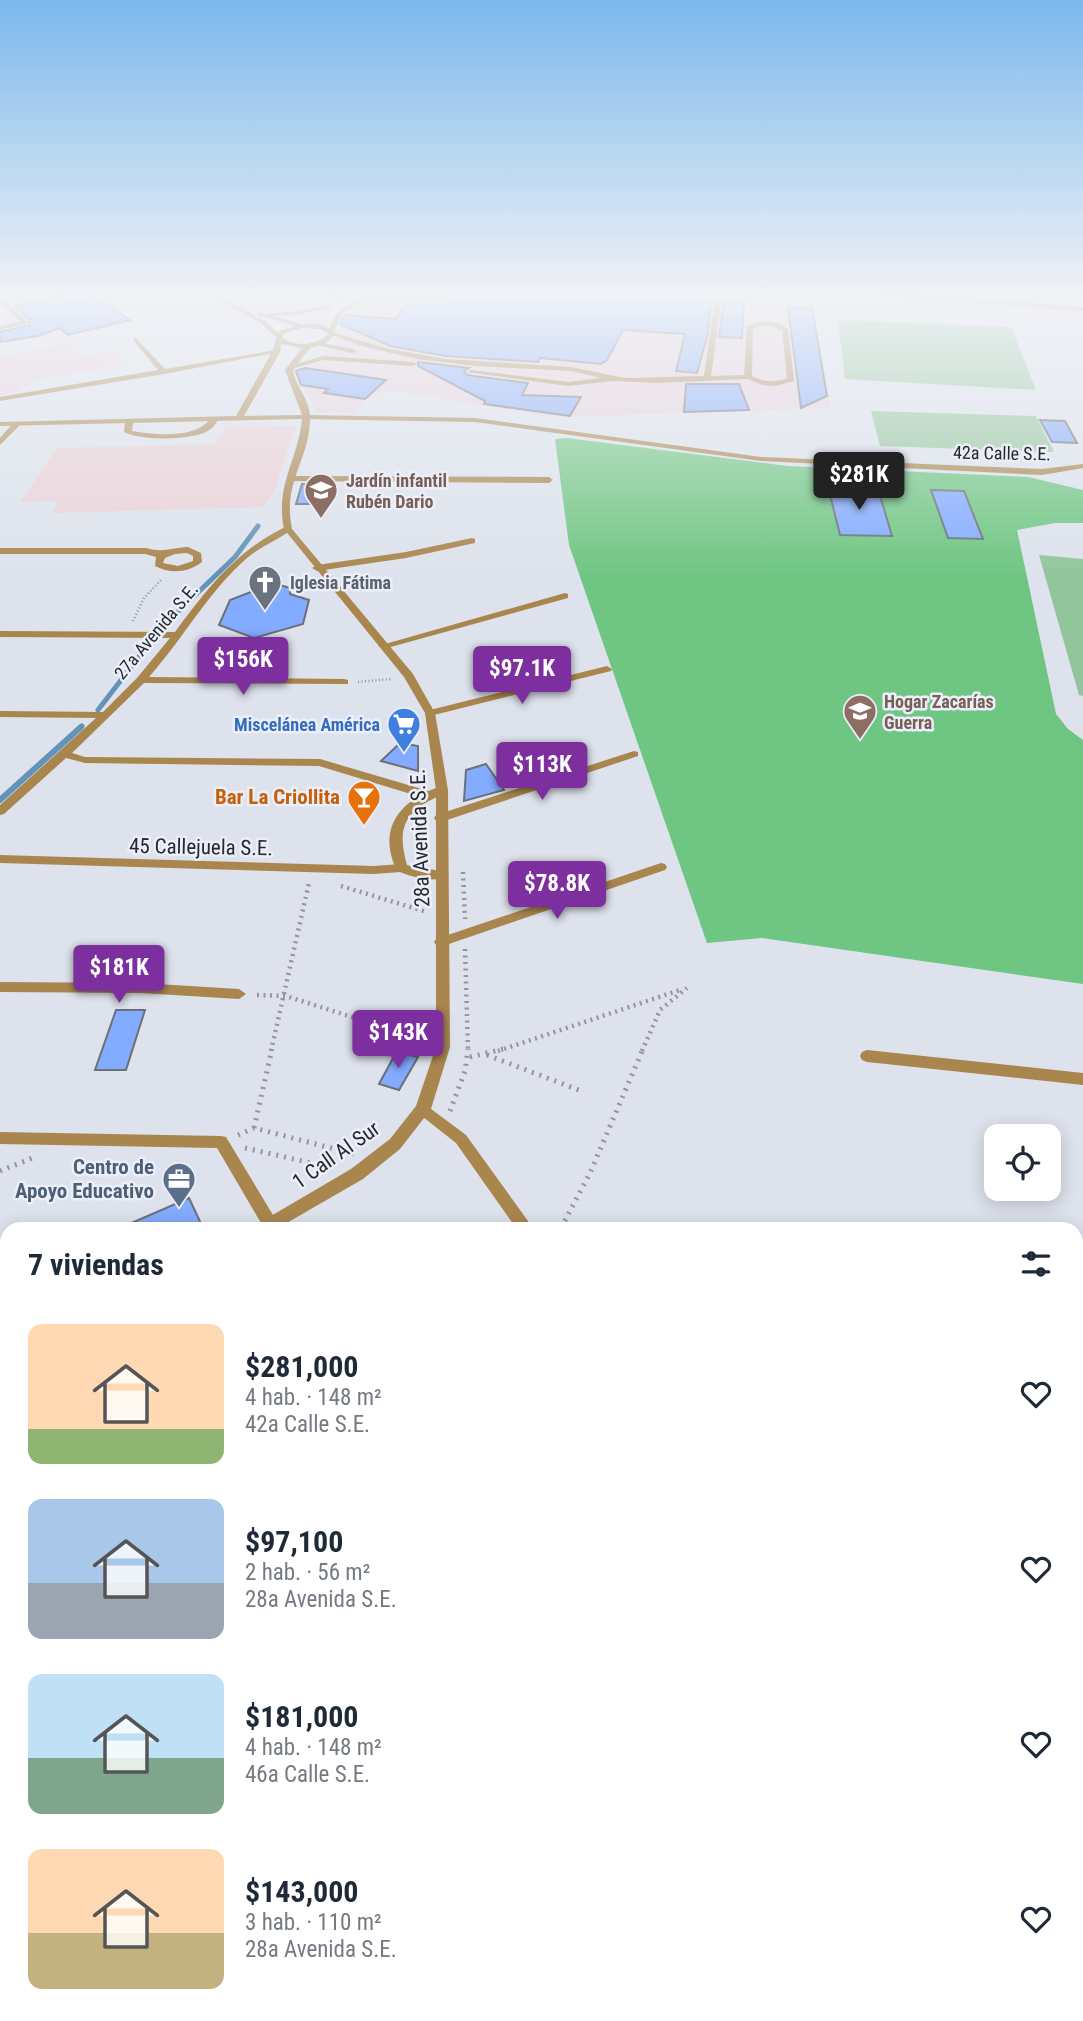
<!DOCTYPE html>
<html lang="es">
<meta charset="utf-8">
<style>
body{margin:0;font-family:"Roboto Condensed",sans-serif;background:#f6f6f7;color:#1f2937;height:100vh;display:flex;flex-direction:column;font-size:26px;white-space:nowrap}
*{box-sizing:border-box;margin:0}
p{font-size:23px;color:#747a83}
.icon{flex:none;width:38px;height:38px;fill:none;stroke:currentColor;stroke-width:2;stroke-linecap:round;stroke-linejoin:round}
.map{position:relative;flex:1;overflow:hidden}
.sheet{position:absolute;left:0px;top:1222px;width:1083px;height:800px;display:flex;flex-direction:column;background:#fff;border-radius:21px 21px 0 0;box-shadow:0 4px 18px #0003}
.sheet>*{flex:none}
.controls{position:absolute;left:984px;top:1124px;display:grid;gap:14px}
.controls a{display:grid;place-items:center;width:77px;height:77px;border-radius:14px;background:#fff;box-shadow:0 4px 18px #0003;font-size:35px}
.price{position:absolute;translate:-50% -60px;padding:0 16px;border-radius:7px;background:#7d2fa0;color:#fff;font-size:23px;line-height:46px;filter:drop-shadow(0 2px 4px #0008)}
.price::after{content:'';position:absolute;left:50%;top:42px;width:21px;height:16px;margin-left:-10px;background:inherit;clip-path:polygon(0 0,100% 0,50% 100%)}
.price.active{background:#222;color:#fff}
ul{padding:0;list-style:none}
li{display:flex;align-items:center;gap:21px;height:175px;padding:0 28px}
li span{display:grid;place-items:center;flex:none;width:196px;height:140px;border-radius:14px;color:#555}
li>.icon{margin-inline-start:auto}
span .icon{width:84px;height:84px;fill:#fffc;stroke-width:1}
li b{font-size:30px}
h2{display:flex;justify-content:space-between;align-items:center;height:84px;padding:0 28px;font-size:30px}
.map>svg:first-child{display:block}
.commercial{fill:#e8d1dc}
.education{fill:#ead1d7}
.green{fill:#92c59b}
.forest{fill:#6fc682}
.lines{fill:none;stroke-linecap:round;stroke-linejoin:round}
.stream-far1{stroke:#6293b9;stroke-width:5}
.stream{stroke:#6293b9;stroke-width:6}
.building{fill:#83abff;stroke:#6c7078;stroke-width:2}
.path-far2{stroke:#93969e;stroke-width:2.5;stroke-dasharray:1 2.5;stroke-linecap:butt}
.path-far1{stroke:#93969e;stroke-width:4.5;stroke-dasharray:2 4.5;stroke-linecap:butt}
.path{stroke:#93969e;stroke-width:5;stroke-dasharray:2 6;stroke-linecap:butt}
.service{fill:#a9864e;fill-rule:evenodd}
.minor{fill:#a9864e;fill-rule:evenodd}
.tertiary{fill:#a9864e;fill-rule:evenodd}
.primary{fill:#5b431c;fill-rule:evenodd}
.labels{text-anchor:middle;dominant-baseline:central;stroke-width:5;stroke-linejoin:round;paint-order:stroke}
.far-street-label{font-size:18px;fill:#28292d;stroke:#ebeff9}
.far-education-label{font-size:18px;font-weight:bold;fill:#785e54;stroke:#ebeff9;text-anchor:start}
.far-worship-label{font-size:18px;font-weight:bold;fill:#5b616d;stroke:#ebeff9;text-anchor:start}
.far-shop-label{font-size:18px;font-weight:bold;fill:#366cbe;stroke:#ebeff9;text-anchor:end}
.food-label{font-size:21px;font-weight:bold;fill:#c56008;stroke:#ebeff9;text-anchor:end}
.street-label{font-size:21px;fill:#28292d;stroke:#ebeff9}
.service-label{font-size:21px;font-weight:bold;fill:#4e5e75;stroke:#ebeff9;text-anchor:end}
</style>
<div class="map">
<svg width="1083" height="2021" viewBox="0 0 1083 2021">
<rect width="100%" height="100%" fill="#dde2ec"/>
<!-- commercial -->
<path class="commercial" d="M384,293H723V301L813,305L830,408L557,417L389,390L365,400L356,413L317,412L293,371L317,360L343,336L341,317Z
M70,342L79,357L115,351L124,365L32,380L33,384L20,387L23,391L0,395V358Z"/>
<!-- education -->
<path class="education" d="M296,426L275,489L264,507L53,513L58,501L20,502L57,448L216,444L225,427Z"/>
<!-- green -->
<path class="green" d="M838,320L1011,327L1036,390L845,379Z
M871,411L1036,416L1054,452L880,446Z
M1039,555L1083,559V696L1079,695Z
M7,1785V2014H155L157,2021H0V1790Z
M1076,1816L1083,1817V2021H838L837,2014H1076Z"/>
<!-- forest -->
<path class="forest" d="M567,438L788,466L1028,477L1083,490V523H1055L1017,530L1056,714L1068,729L1083,740V984L762,938L707,943L569,545L555,439Z"/>
<g class="lines">
<!-- stream-far1 -->
<path class="stream-far1" d="M166,623L235,557L258,526
M98,710L148,645
M79,729L82,726"/>
<!-- stream -->
<path class="stream" d="M0,800L81,727"/>
</g>
<!-- building -->
<path class="building" d="M69,293H89L130,320L68,335L59,328L38,336L0,342V332L29,325V319L14,306Z
M443,293H713L707,337L697,373L676,371L685,334L623,330L607,360L601,364L540,358L538,362L446,356L390,346L340,324L345,315L396,319L411,296L441,297Z
M724,301L744,302L742,338L719,337Z
M788,307L812,308L827,396L801,408Z
M418,362L469,368L464,371L467,375L528,383L522,395L581,397L570,416L484,404L485,401L418,366Z
M305,368L386,380L365,399L324,393L328,389L301,385L296,371Z
M686,384H739L749,410L684,412Z
M1040,420L1065,421L1077,443L1052,442Z
M302,484H334L329,504H296Z
M828,487L878,489L892,536L840,535Z
M931,490L964,491L983,539L948,538Z
M273,583L290,588V594L309,600L303,624L254,638L219,625L230,600L251,592L252,588Z
M400,743L418,746V771L381,761Z
M486,764L504,790L464,801L466,770Z
M116,1010H145L126,1070H95Z
M397,1051L418,1057L399,1090L379,1084Z
M189,1198L203,1228H120Z"/>
<g class="lines">
<!-- path-far2 -->
<path class="path-far2" d="M133,621L144,598L161,580
M358,682L391,679"/>
<!-- path-far1 -->
<path class="path-far1" d="M463,872L465,919
M341,886L427,912
M465,949L468,1051
M257,995L286,996L427,1041
M271,1051L309,883
M498,1051L683,989
M642,1051L660,1010L687,988"/>
<!-- path -->
<path class="path" d="M487,1055L584,1092
M470,1057L503,1049
M450,1111L465,1071L468,1049
M254,1128L272,1049
M238,1135L254,1128L354,1154
M245,1148L329,1167
M0,1171L35,1157
M561,1228L590,1173L643,1049"/>
<!-- service -->
<path class="service" d="M160,293H168L163,296Z
M324,293H333L344,299L339,300Z
M716,293H722L711,376L744,375L747,327C759,318 776,320 788,329L794,381L775,386L763,385L747,379L656,383L613,381L568,386L467,372L471,370L568,382L601,378L571,371L476,366L417,359L358,345L330,334L335,333L389,349L446,359L571,367L625,378L704,376ZM768,325L782,330L787,378C775,383 763,382 752,376L753,328Z
M0,297L27,321V323L0,330V326L20,321L0,303Z
M135,337L165,369L276,350L280,352L164,374L0,401V397L158,370L133,340Z
M317,342L353,349L357,351L353,353L315,345Z
M323,356L413,362L417,364L413,366L323,360L291,369L287,367Z
M211,418L218,420C215,425 212,429 206,432C189,440 140,441 124,432L125,422L129,420L133,422L132,431C155,435 197,439 211,418Z
M472,538L475,539V543L406,558L317,571L312,568L317,565L406,552Z
M442,786L448,790L446,793C408,809 395,823 407,865C419,870 438,867 447,875C436,885 410,876 397,871C376,828 401,799 442,786Z
M7,1404V1422L0,1424V1406Z"/>
<!-- minor -->
<path class="minor" d="M206,293H214L265,321L281,336L276,337L261,323Z
M846,293H899L1083,307V311Z
M259,312L304,325L305,326L302,328L257,315Z
M306,415L475,418L761,457L1042,469L1083,464V468L1042,475L761,461L475,422L303,419V415Z
M14,422L21,424L0,445V438Z
M291,476L549,477L553,480L549,483L288,481L287,479Z
M285,527L292,529C279,540 261,546 247,558C208,592 183,639 149,677L344,679L348,680V684L144,683L72,753L85,757L320,759L432,792V798H424L319,766L85,763L66,758L4,814L0,815V805L96,718L0,717V711L103,712L137,678L170,638L0,637V631L175,632C208,588 235,552 285,527Z
M188,547L201,553L202,562C187,573 171,574 155,566L156,557L145,554H0V548H146C163,553 171,548 188,547ZM187,553L193,556V561L178,566L163,563L165,558L175,554Z
M565,593L568,594V598L387,648L378,646Z
M607,666L612,669L611,671L430,716L425,713L426,711Z
M634,751L638,752V756L444,821H436L434,818L436,815Z
M0,855L374,866L401,864L407,868L401,872L374,874L0,863Z
M661,863L665,864L667,867L665,870L446,945H436L434,942L436,939Z
M0,982L141,983L239,989L246,994L239,999L141,993L0,992Z
M867,1050L1083,1073V1085L867,1062L862,1060L860,1056L862,1052Z
M423,1103L466,1135L533,1228H516L456,1143L418,1113L415,1109L418,1105Z
M0,1132L221,1136L226,1137L279,1225L277,1228H264L217,1148L0,1144Z
M1076,1269L1083,1270V1286L1076,1285Z
M1076,1731L1083,1732V1754L1076,1753Z
M825,2014H849L850,2021H826Z"/>
<!-- tertiary -->
<path class="tertiary" d="M366,293H373L342,314L334,332L335,335L325,344L310,348L293,370C295,386 310,400 310,416C311,459 282,480 292,529L413,674L435,713L448,790L450,1047L431,1109L400,1149L363,1179L278,1228H257L259,1223L351,1169L390,1139L416,1106L436,1047V790L425,713L404,677L284,529C275,484 298,461 302,419L0,426V422L236,416L272,352L279,331C295,326 313,320 329,328L337,312ZM302,328L320,329L329,334C315,346 297,347 282,338L284,333ZM281,344L302,348L285,370L302,415L244,416L280,352Z
M331,304L333,307L298,315L262,316L259,314L298,311Z
M7,1337V1354L0,1356V1339Z"/>
<!-- primary -->
<path class="primary" d="M0,293H10L0,297Z"/>
</g>
<!-- sky -->
<linearGradient id="sky" x2="0" y2="1"><stop stop-color="#7cb9ed"/><stop offset="0.51" stop-color="#f0f2f6"/><stop offset="1" stop-color="#f0f2f6" stop-opacity="0"/></linearGradient>
<rect width="1083" height="576" fill="url(#sky)"/>
<!-- icons -->
<defs>
<symbol id="school-pin" viewBox="-11 -11 22 30"><path d="M0 17L-7.5 6A9.5 9.5 0 1 1 7.5 6Z" fill="#8d6e63" stroke="#ebeff9"/><path d="M0-5L7-2L0 1L-7-2ZM-4 1L0 2.5L4 1V4Q0 6-4 4Z" fill="#fff"/></symbol>
<symbol id="church-pin" viewBox="-11 -11 22 30"><path d="M0 17L-7.5 6A9.5 9.5 0 1 1 7.5 6Z" fill="#6b7280" stroke="#ebeff9"/><path d="M-1.2-6h2.4v3.5h3.3v2.4h-3.3V6h-2.4V-.1h-3.3v-2.4h3.3Z" fill="#fff"/></symbol>
<symbol id="supermarket-pin" viewBox="-11 -11 22 30"><path d="M0 17L-7.5 6A9.5 9.5 0 1 1 7.5 6Z" fill="#3f7fe0" stroke="#ebeff9"/><path d="M-6-5.5h2.5l.6 2H6L4.5 2H-2.5L-4.4-4H-6ZM-1.5 3.2a1.3 1.3 0 1 0 .1 0ZM3 3.2a1.3 1.3 0 1 0 .1 0Z" fill="#fff"/></symbol>
<symbol id="bar-pin" viewBox="-11 -11 22 30"><path d="M0 17L-7.5 6A9.5 9.5 0 1 1 7.5 6Z" fill="#e8710a" stroke="#ebeff9"/><path d="M-6-5H6L.8 .8V4.5H3.5V6h-7V4.5H-.8V.8Z" fill="#fff"/></symbol>
<symbol id="office-pin" viewBox="-11 -11 22 30"><path d="M0 17L-7.5 6A9.5 9.5 0 1 1 7.5 6Z" fill="#5c6f8a" stroke="#ebeff9"/><path d="M-6-3h4V-5.5h4V-3h4V5H-6ZM-1-4.5V-3h2v-1.5ZM-6 0V1H6V0Z" fill="#fff"/></symbol>
</defs>
<g fill-rule="evenodd">
<use href="#school-pin" x="302" y="471" width="38" height="52"/>
<use href="#church-pin" x="246" y="563" width="38" height="52"/>
<use href="#school-pin" x="841" y="692" width="38" height="52"/>
<use href="#supermarket-pin" x="385" y="705" width="38" height="52"/>
<use href="#bar-pin" x="345" y="778" width="38" height="52"/>
<use href="#office-pin" x="160" y="1160" width="38" height="52"/>
</g>
<g class="labels">
<!-- far-street labels -->
<g class="far-street-label">
<text transform="translate(1002 453) rotate(1)">42a Calle S.E.</text>
<text transform="translate(156 631) rotate(-50)">27a Avenida S.E.</text>
</g>
<!-- far-education labels -->
<g class="far-education-label">
<text x="346" y="480">Jardín infantil<tspan x="346" dy="21">Rubén Dario</tspan></text>
<text x="884" y="701">Hogar Zacarías<tspan x="884" dy="21">Guerra</tspan></text>
</g>
<!-- far-worship labels -->
<g class="far-worship-label">
<text x="290" y="582">Iglesia Fátima</text>
</g>
<!-- far-shop labels -->
<g class="far-shop-label">
<text x="380" y="724">Miscelánea América</text>
</g>
<!-- food labels -->
<g class="food-label">
<text x="340" y="797">Bar La Criollita</text>
</g>
<!-- street labels -->
<g class="street-label">
<text transform="translate(420 838) rotate(-92)">28a Avenida S.E.</text>
<text transform="translate(201 847) rotate(1)">45 Callejuela S.E.</text>
<text transform="translate(336 1155) rotate(-35)">1 Call Al Sur</text>
</g>
<!-- service labels -->
<g class="service-label">
<text x="154" y="1167">Centro de<tspan x="154" dy="24">Apoyo Educativo</tspan></text>
</g>
</g>
</svg>
<div class="controls">
<a><svg class="icon" aria-label="locate" viewBox="0 0 24 24"><circle cx="12" cy="12" r="6"/><path d="M12 2v4M12 18v4M2 12h4M18 12h4"/></svg></a>
</div>
<b class="price active" style="left:859px;top:512px">$281K</b>
<b class="price" style="left:243px;top:697px">$156K</b>
<b class="price" style="left:522px;top:706px">$97.1K</b>
<b class="price" style="left:542px;top:802px">$113K</b>
<b class="price" style="left:557px;top:921px">$78.8K</b>
<b class="price" style="left:119px;top:1005px">$181K</b>
<b class="price" style="left:398px;top:1070px">$143K</b>
<section class="sheet">
<h2>7 viviendas<svg class="icon" aria-label="filters" viewBox="0 0 24 24"><path d="M4 7h16M4 17h16"/><circle cx="9" cy="7" r="2"/><circle cx="15" cy="17" r="2"/></svg></h2>
<ul>
<li><span style="background:linear-gradient(#ffd9b3 75%,#8fb573 0)"><svg class="icon" aria-label="home" viewBox="0 0 24 24"><path d="M3 11l9-7 9 7M6 9v11h12V9"/></svg></span><div><b>$281,000</b><p>4 hab. · 148 m²</p><p>42a Calle S.E.</p></div><svg class="icon" aria-label="heart" viewBox="0 0 24 24"><path d="M12 20l-8-8c-3-5 5-10 8-4 3-6 11-1 8 4z"/></svg></li>
<li><span style="background:linear-gradient(#a9c7e8 60%,#9aa5b1 0)"><svg class="icon" aria-label="home" viewBox="0 0 24 24"><path d="M3 11l9-7 9 7M6 9v11h12V9"/></svg></span><div><b>$97,100</b><p>2 hab. · 56 m²</p><p>28a Avenida S.E.</p></div><svg class="icon" aria-label="heart" viewBox="0 0 24 24"><path d="M12 20l-8-8c-3-5 5-10 8-4 3-6 11-1 8 4z"/></svg></li>
<li><span style="background:linear-gradient(#bfe0f5 60%,#7fa58c 0)"><svg class="icon" aria-label="home" viewBox="0 0 24 24"><path d="M3 11l9-7 9 7M6 9v11h12V9"/></svg></span><div><b>$181,000</b><p>4 hab. · 148 m²</p><p>46a Calle S.E.</p></div><svg class="icon" aria-label="heart" viewBox="0 0 24 24"><path d="M12 20l-8-8c-3-5 5-10 8-4 3-6 11-1 8 4z"/></svg></li>
<li><span style="background:linear-gradient(#ffd9b3 60%,#c2b280 0)"><svg class="icon" aria-label="home" viewBox="0 0 24 24"><path d="M3 11l9-7 9 7M6 9v11h12V9"/></svg></span><div><b>$143,000</b><p>3 hab. · 110 m²</p><p>28a Avenida S.E.</p></div><svg class="icon" aria-label="heart" viewBox="0 0 24 24"><path d="M12 20l-8-8c-3-5 5-10 8-4 3-6 11-1 8 4z"/></svg></li>
</ul>
</section>
</div>
